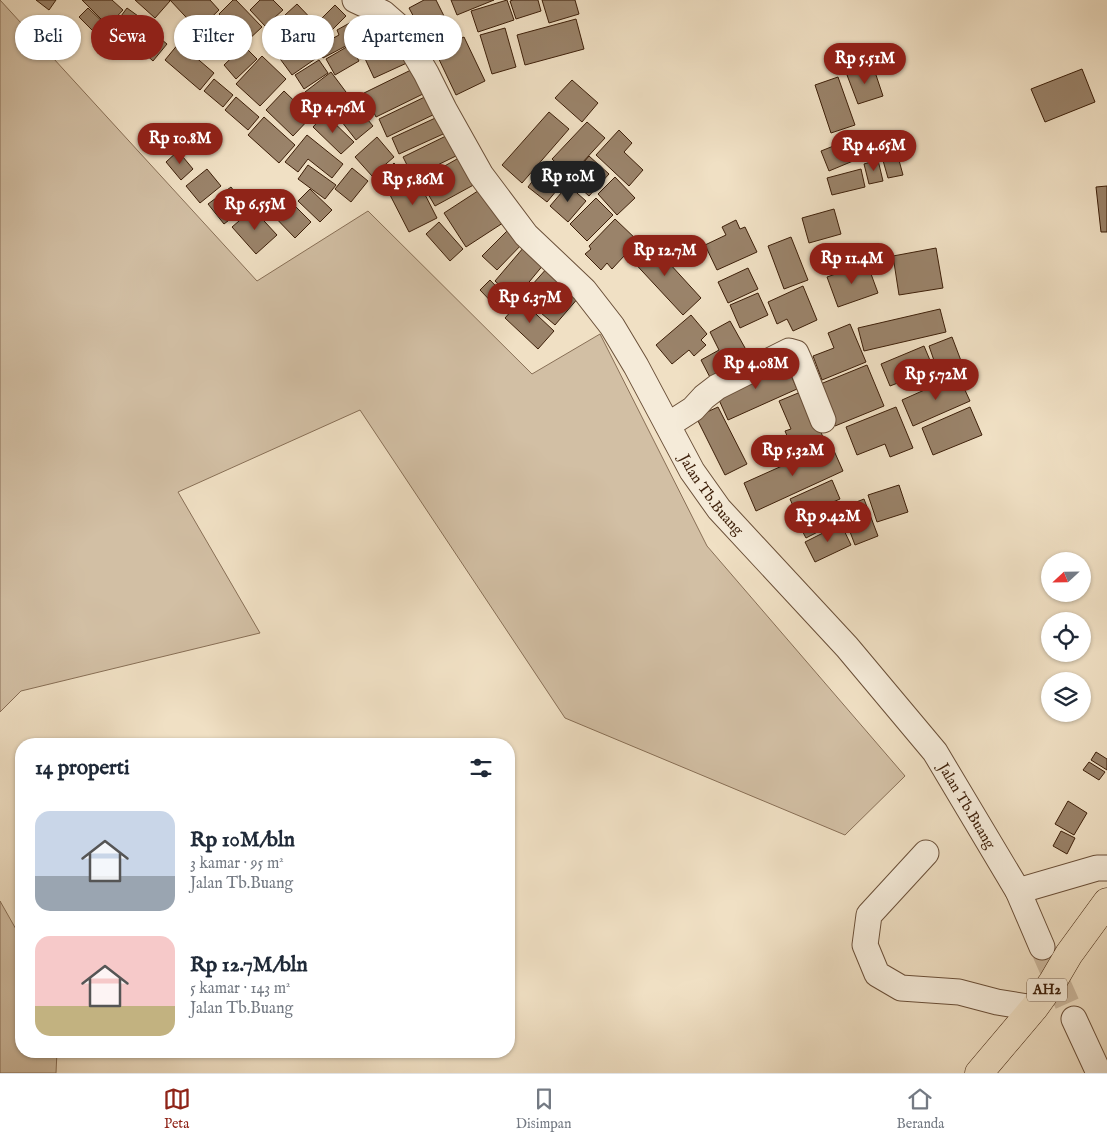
<!DOCTYPE html>
<html lang="id">
<meta charset="utf-8">
<style>
body{margin:0;font-family:"IM FELL English",serif;background:#f6f6f7;color:#1f2937;height:100vh;display:flex;flex-direction:column;font-size:19px;white-space:nowrap}
*{box-sizing:border-box;margin:0}
p{font-size:16px;color:#747a83}
.icon{flex:none;width:28px;height:28px;fill:none;stroke:currentColor;stroke-width:2;stroke-linecap:round;stroke-linejoin:round}
.map{position:relative;flex:1;overflow:hidden}
.panel{position:absolute;left:15px;top:738px;width:500px;height:320px;display:flex;flex-direction:column;background:#fff;border-radius:20px;box-shadow:0 1px 4px #0004}
.panel>*{flex:none}
.top-card{position:absolute;left:15px;top:15px;width:500px;height:45px;display:flex;gap:10px}
.needle{width:32px;rotate:248deg}
.fabs{position:absolute;left:1041px;top:552px;display:grid;gap:10px}
.fabs a{display:grid;place-items:center;width:50px;height:50px;border-radius:50%;background:#fff;box-shadow:0 1px 4px #0004;font-size:25px}
.price{position:absolute;translate:-50% -42px;padding:0 11px;border-radius:18px;background:#8f2418;color:#fff;font-size:16px;line-height:32px;filter:drop-shadow(0 1px 2px #0008)}
.price::after{content:'';position:absolute;left:50%;top:30px;width:15px;height:11px;margin-left:-8px;background:inherit;clip-path:polygon(0 0,100% 0,50% 100%)}
.price.current{background:#222;color:#fff}
ul{padding:0;list-style:none}
li{display:flex;align-items:center;gap:15px;height:125px;padding:0 20px}
li span{display:grid;place-items:center;flex:none;width:140px;height:100px;border-radius:15px;color:#555}
li>.icon{margin-inline-start:auto}
span .icon{width:60px;height:60px;fill:#fffc;stroke-width:1}
li b{font-size:21px}
h2{display:flex;justify-content:space-between;align-items:center;height:60px;padding:0 20px;font-size:21px}
.chip{padding:0 18px;border-radius:22px;background:#fff;box-shadow:0 1px 4px #0004;font-size:18px;line-height:45px}
.chip.current{background:#8f2418;color:#fff}
.tab-bar{display:flex;justify-content:space-around;align-items:center;height:70px;border-top:1px solid #e0e1e3;background:#fff;font-size:14px;color:#747a83}
.tab-bar a{display:grid;justify-items:center;gap:2px}
.tab-bar .current{color:#8f2418}
.map>svg:first-child{display:block}
.green{fill:#d2bfa4;stroke:#886f56}
.building{fill:#9a836a;stroke:#3d1f09}
.lines{fill:none;stroke-linecap:round;stroke-linejoin:round}
.minor-tunnel{stroke:#ccb99f;stroke-width:25;stroke-dasharray:25 12;stroke-linecap:butt}
.minor-casing{stroke:#6a4f38;stroke-width:27}
.highway-casing{stroke:#3d1f09;stroke-width:29}
.minor{stroke:#f5ebd9;stroke-width:25}
.highway{stroke:#f0e0c4;stroke-width:28}
.labels{text-anchor:middle;dominant-baseline:central;stroke-width:4;stroke-linejoin:round;paint-order:stroke}
.shield{fill:#f5ebd9;stroke:#745c47;stroke-width:1}
.shield-label{font-size:14px;font-weight:bold;fill:#3d1f09}
.street-label{font-size:15px;fill:#3d1f09;stroke:#f5ebd9}
</style>
<div class="map">
<svg width="1107" height="1073" viewBox="0 0 1107 1073">
<rect width="100%" height="100%" fill="#f0e0c4"/>
<filter id="stains"><feTurbulence type="fractalNoise" baseFrequency=".004" numOctaves="4"/><feColorMatrix values="0 0 0 0 .2 0 0 0 0 .09 0 0 0 0 .02 0 0 0 .5 -.17"/></filter>
<radialGradient id="worn" r=".72"><stop offset=".6" stop-color="#630" stop-opacity="0"/><stop offset="1" stop-color="#630" stop-opacity=".3"/></radialGradient>
<!-- green -->
<path class="green" d="M0,0L257,281L368,211L532,374L600,334L707,546L905,776L845,835L565,718L360,410L178,492L260,633L21,691L0,712Z
M0,901L21,938V1051H57L56,1073H0Z"/>
<!-- building -->
<path class="building" d="M36,0H56L49,10Z
M82,0H112L123,10L108,26Z
M135,0H169L170,1L155,18Z
M170,0H210L219,10L198,30Z
M233,0H236L262,27L246,42L219,14Z
M260,0H273L283,10L265,26L250,10Z
M424,0H436L450,28L426,40L409,8Z
M451,0H494L457,15Z
M507,0L514,20L478,32L471,11Z
M513,0H538L541,11L516,19L510,1Z
M542,0H575L579,14L549,23Z
M297,4L319,27L306,38L285,15Z
M335,5L346,16L331,31L320,20Z
M88,8L106,25L97,35L79,17Z
M127,8L145,21L123,49L106,36Z
M366,14L374,16L380,28L323,58L317,47L339,35L337,30Z
M214,19L240,44L224,60L198,35Z
M576,19L584,49L525,65L517,35Z
M145,26L167,44L153,61L132,42Z
M280,28L293,45L303,38L318,57L292,75L278,56L282,53L269,36Z
M505,28L516,67L492,74L480,35Z
M396,34L409,62L374,78L361,50Z
M464,37L485,81L456,95L435,51Z
M179,43L214,73L200,90L165,60Z
M350,45L359,61L335,75L326,59Z
M244,46L257,59L236,79L224,65Z
M262,56L286,79L260,106L236,84Z
M319,60L328,73L304,89L295,75Z
M873,66L883,96L858,104L847,75Z
M415,68L427,92L376,117L364,93Z
M1082,69L1095,102L1045,122L1031,89Z
M331,72L346,92L319,111L305,92Z
M838,77L855,125L831,133L815,85Z
M214,79L233,95L223,107L204,91Z
M572,80L598,103L582,122L555,98Z
M284,91L311,117L293,136L266,110Z
M431,94L439,112L387,137L379,119Z
M347,95L373,126L356,140L331,108Z
M236,97L259,117L248,130L225,110Z
M549,112L569,129L522,183L502,165Z
M325,114L354,142L341,154L313,127Z
M444,114L452,130L399,154L392,138Z
M264,117L295,145L279,163L248,135Z
M587,122L605,138L570,176L552,159Z
M619,130L632,143L624,152L643,170L629,186L596,155Z
M872,133L876,154L860,157L855,137Z
M450,134L460,154L413,177L403,157Z
M307,135L343,164L332,178L308,159L298,172L285,162Z
M377,137L394,157L372,176L355,157Z
M846,141L853,161L829,171L821,151Z
M178,151L193,169L181,180L166,162Z
M897,153L903,175L888,178L882,157Z
M464,155L479,182L435,206L420,180Z
M589,156L609,174L589,196L570,179Z
M878,160L883,181L869,184L864,164Z
M547,162L567,178L547,202L528,187Z
M394,163L405,175L385,194L374,182Z
M308,165L336,185L325,199L298,179Z
M352,168L368,181L351,202L335,189Z
M207,169L221,186L200,203L186,186Z
M861,169L865,187L832,195L827,178Z
M615,177L635,198L617,215L598,194Z
M417,179L437,218L409,232L389,193Z
M487,185L509,219L466,247L444,213Z
M568,185L586,201L568,222L550,206Z
M1107,186V232H1101L1096,187Z
M231,187L246,207L224,224L208,204Z
M310,189L332,210L320,222L298,201Z
M284,195L311,222L295,238L268,210Z
M596,198L613,215L587,241L570,224Z
M253,209L277,235L256,254L232,227Z
M834,209L841,234L809,243L802,218Z
M615,219L638,241L612,269L607,263L601,270L585,254L591,249L589,246Z
M736,220L740,229L745,227L757,252L717,270L705,245L726,235L722,227Z
M439,222L463,249L450,261L426,234Z
M511,227L525,241L497,270L482,256Z
M791,237L808,280L784,289L768,246Z
M648,240L701,298L683,315L629,257Z
M524,247L544,264L515,299L495,281Z
M936,248L943,288L899,295L893,256Z
M867,263L878,293L838,307L827,277Z
M548,267L564,281L539,310L523,295Z
M748,268L758,289L728,303L718,282Z
M490,280L512,303L502,313L480,290Z
M565,285L579,297L555,325L541,313Z
M803,286L817,320L793,331L787,319L777,324L768,302Z
M758,293L768,315L740,328L730,305Z
M521,300L554,331L538,349L505,318Z
M940,309L946,332L864,351L858,328Z
M691,315L707,334L701,340L706,345L694,356L689,350L672,364L656,345Z
M730,321L754,364L714,385L701,360L719,350L710,332Z
M850,324L866,362L822,380L813,356L834,348L828,333Z
M952,337L963,366L939,375L929,346Z
M924,346L937,377L916,385L913,377L890,386L881,364Z
M784,359L797,389L728,420L715,391Z
M867,365L884,406L835,426L818,385Z
M958,375L970,401L913,426L902,400Z
M803,391L826,444L796,457L785,431L791,429L779,401Z
M718,407L747,464L725,475L696,417Z
M896,407L913,448L890,457L885,444L857,455L846,427Z
M970,407L982,435L933,455L922,428Z
M831,444L843,471L756,511L744,483Z
M832,480L840,499L798,517L790,499Z
M899,485L908,512L877,522L868,495Z
M864,499L878,536L855,545L841,508Z
M829,505L837,522L806,538L797,521Z
M841,524L851,545L815,562L805,542Z
M1096,752L1107,759V770L1091,760Z
M1089,762L1105,772L1099,780L1083,770Z
M1068,801L1087,813L1074,835L1055,824Z
M1061,831L1075,838L1067,854L1053,846Z"/>
<g class="lines">
<!-- minor-tunnel -->
<path class="minor-tunnel" d="M1042,947L1074,1019"/>
<defs>
<g id="minor">
<path id="s1" d="M355,0L383,13L399,27L426,73L444,109L481,175L526,235L584,290L612,326L636,366L692,471L719,509L847,647L935,752L1018,891L1042,947"/>
<path d="M668,425L693,409L704,397L717,387L789,351L796,353L800,362L823,420"/>
<path d="M926,853L869,915L865,945L877,974L901,988L959,992L997,1002L1034,1008"/>
<path d="M1018,891L1097,868H1107"/>
<path d="M1074,1019L1099,1073"/>
</g>
<path id="highway" d="M979,1073L1034,1008L1052,983L1069,954L1107,902"/>
</defs>
<!-- minor casing -->
<use href="#minor" class="minor-casing"/>
<!-- highway casing -->
<use href="#highway" class="highway-casing"/>
<!-- minor -->
<use href="#minor" class="minor"/>
<!-- highway -->
<use href="#highway" class="highway"/>
</g>
<g class="labels">
<!-- shield labels -->
<rect class="shield" x="1027" y="978.5" width="40" height="23" rx="4"/>
<g class="shield-label">
<text x="1047" y="990">AH2</text>
</g>
<!-- street labels -->
<g class="street-label">
<text stroke="none"><textPath href="#s1" startOffset="618">Jalan Tb.Buang</textPath></text>
<text stroke="none"><textPath href="#s1" startOffset="1022">Jalan Tb.Buang</textPath></text>
</g>
</g>
<rect width="100%" height="100%" filter="url(#stains)"/>
<rect width="100%" height="100%" fill="url(#worn)"/>
</svg>
<div class="fabs">
<a><svg class="needle" viewBox="-14 -14 28 28"><path d="M0-13l5 13h-10z" fill="#e53935"/><path d="M0 13l5-13h-10z" fill="#747a83"/></svg></a>
<a><svg class="icon" aria-label="locate" viewBox="0 0 24 24"><circle cx="12" cy="12" r="6"/><path d="M12 2v4M12 18v4M2 12h4M18 12h4"/></svg></a>
<a><svg class="icon" aria-label="layers" viewBox="0 0 24 24"><path d="M12 4l9 5-9 5-9-5zM3 14l9 5 9-5"/></svg></a>
</div>
<b class="price" style="left:865px;top:85px">Rp 5.51M</b>
<b class="price" style="left:333px;top:134px">Rp 4.76M</b>
<b class="price" style="left:180px;top:165px">Rp 10.8M</b>
<b class="price" style="left:874px;top:172px">Rp 4.65M</b>
<b class="price current" style="left:568px;top:203px">Rp 10M</b>
<b class="price" style="left:413px;top:206px">Rp 5.86M</b>
<b class="price" style="left:255px;top:231px">Rp 6.55M</b>
<b class="price" style="left:665px;top:277px">Rp 12.7M</b>
<b class="price" style="left:852px;top:285px">Rp 11.4M</b>
<b class="price" style="left:530px;top:324px">Rp 6.37M</b>
<b class="price" style="left:756px;top:390px">Rp 4.08M</b>
<b class="price" style="left:936px;top:401px">Rp 5.72M</b>
<b class="price" style="left:793px;top:477px">Rp 5.32M</b>
<b class="price" style="left:828px;top:543px">Rp 9.42M</b>
<div class="top-card">
<a class="chip">Beli</a>
<a class="chip current">Sewa</a>
<a class="chip">Filter</a>
<a class="chip">Baru</a>
<a class="chip">Apartemen</a>
</div>
<section class="panel">
<h2>14 properti<svg class="icon" aria-label="filters" viewBox="0 0 24 24"><path d="M4 7h16M4 17h16"/><circle cx="9" cy="7" r="2"/><circle cx="15" cy="17" r="2"/></svg></h2>
<ul>
<li><span style="background:linear-gradient(#c9d6e8 65%,#9aa5b1 0)"><svg class="icon" aria-label="home" viewBox="0 0 24 24"><path d="M3 11l9-7 9 7M6 9v11h12V9"/></svg></span><div><b>Rp 10M/bln</b><p>3 kamar · 95 m²</p><p>Jalan Tb.Buang</p></div></li>
<li><span style="background:linear-gradient(#f6c9c9 70%,#c2b280 0)"><svg class="icon" aria-label="home" viewBox="0 0 24 24"><path d="M3 11l9-7 9 7M6 9v11h12V9"/></svg></span><div><b>Rp 12.7M/bln</b><p>5 kamar · 143 m²</p><p>Jalan Tb.Buang</p></div></li>
</ul>
</section>
</div>
<nav class="tab-bar">
<a class="current"><svg class="icon" aria-label="map" viewBox="0 0 24 24"><path d="M3 6l6-2 6 2 6-2v14l-6 2-6-2-6 2zM9 4v14M15 6v14"/></svg>Peta</a>
<a><svg class="icon" aria-label="saved" viewBox="0 0 24 24"><path d="M7 4h10v16l-5-4-5 4z"/></svg>Disimpan</a>
<a><svg class="icon" aria-label="home" viewBox="0 0 24 24"><path d="M3 11l9-7 9 7M6 9v11h12V9"/></svg>Beranda</a>
</nav>
